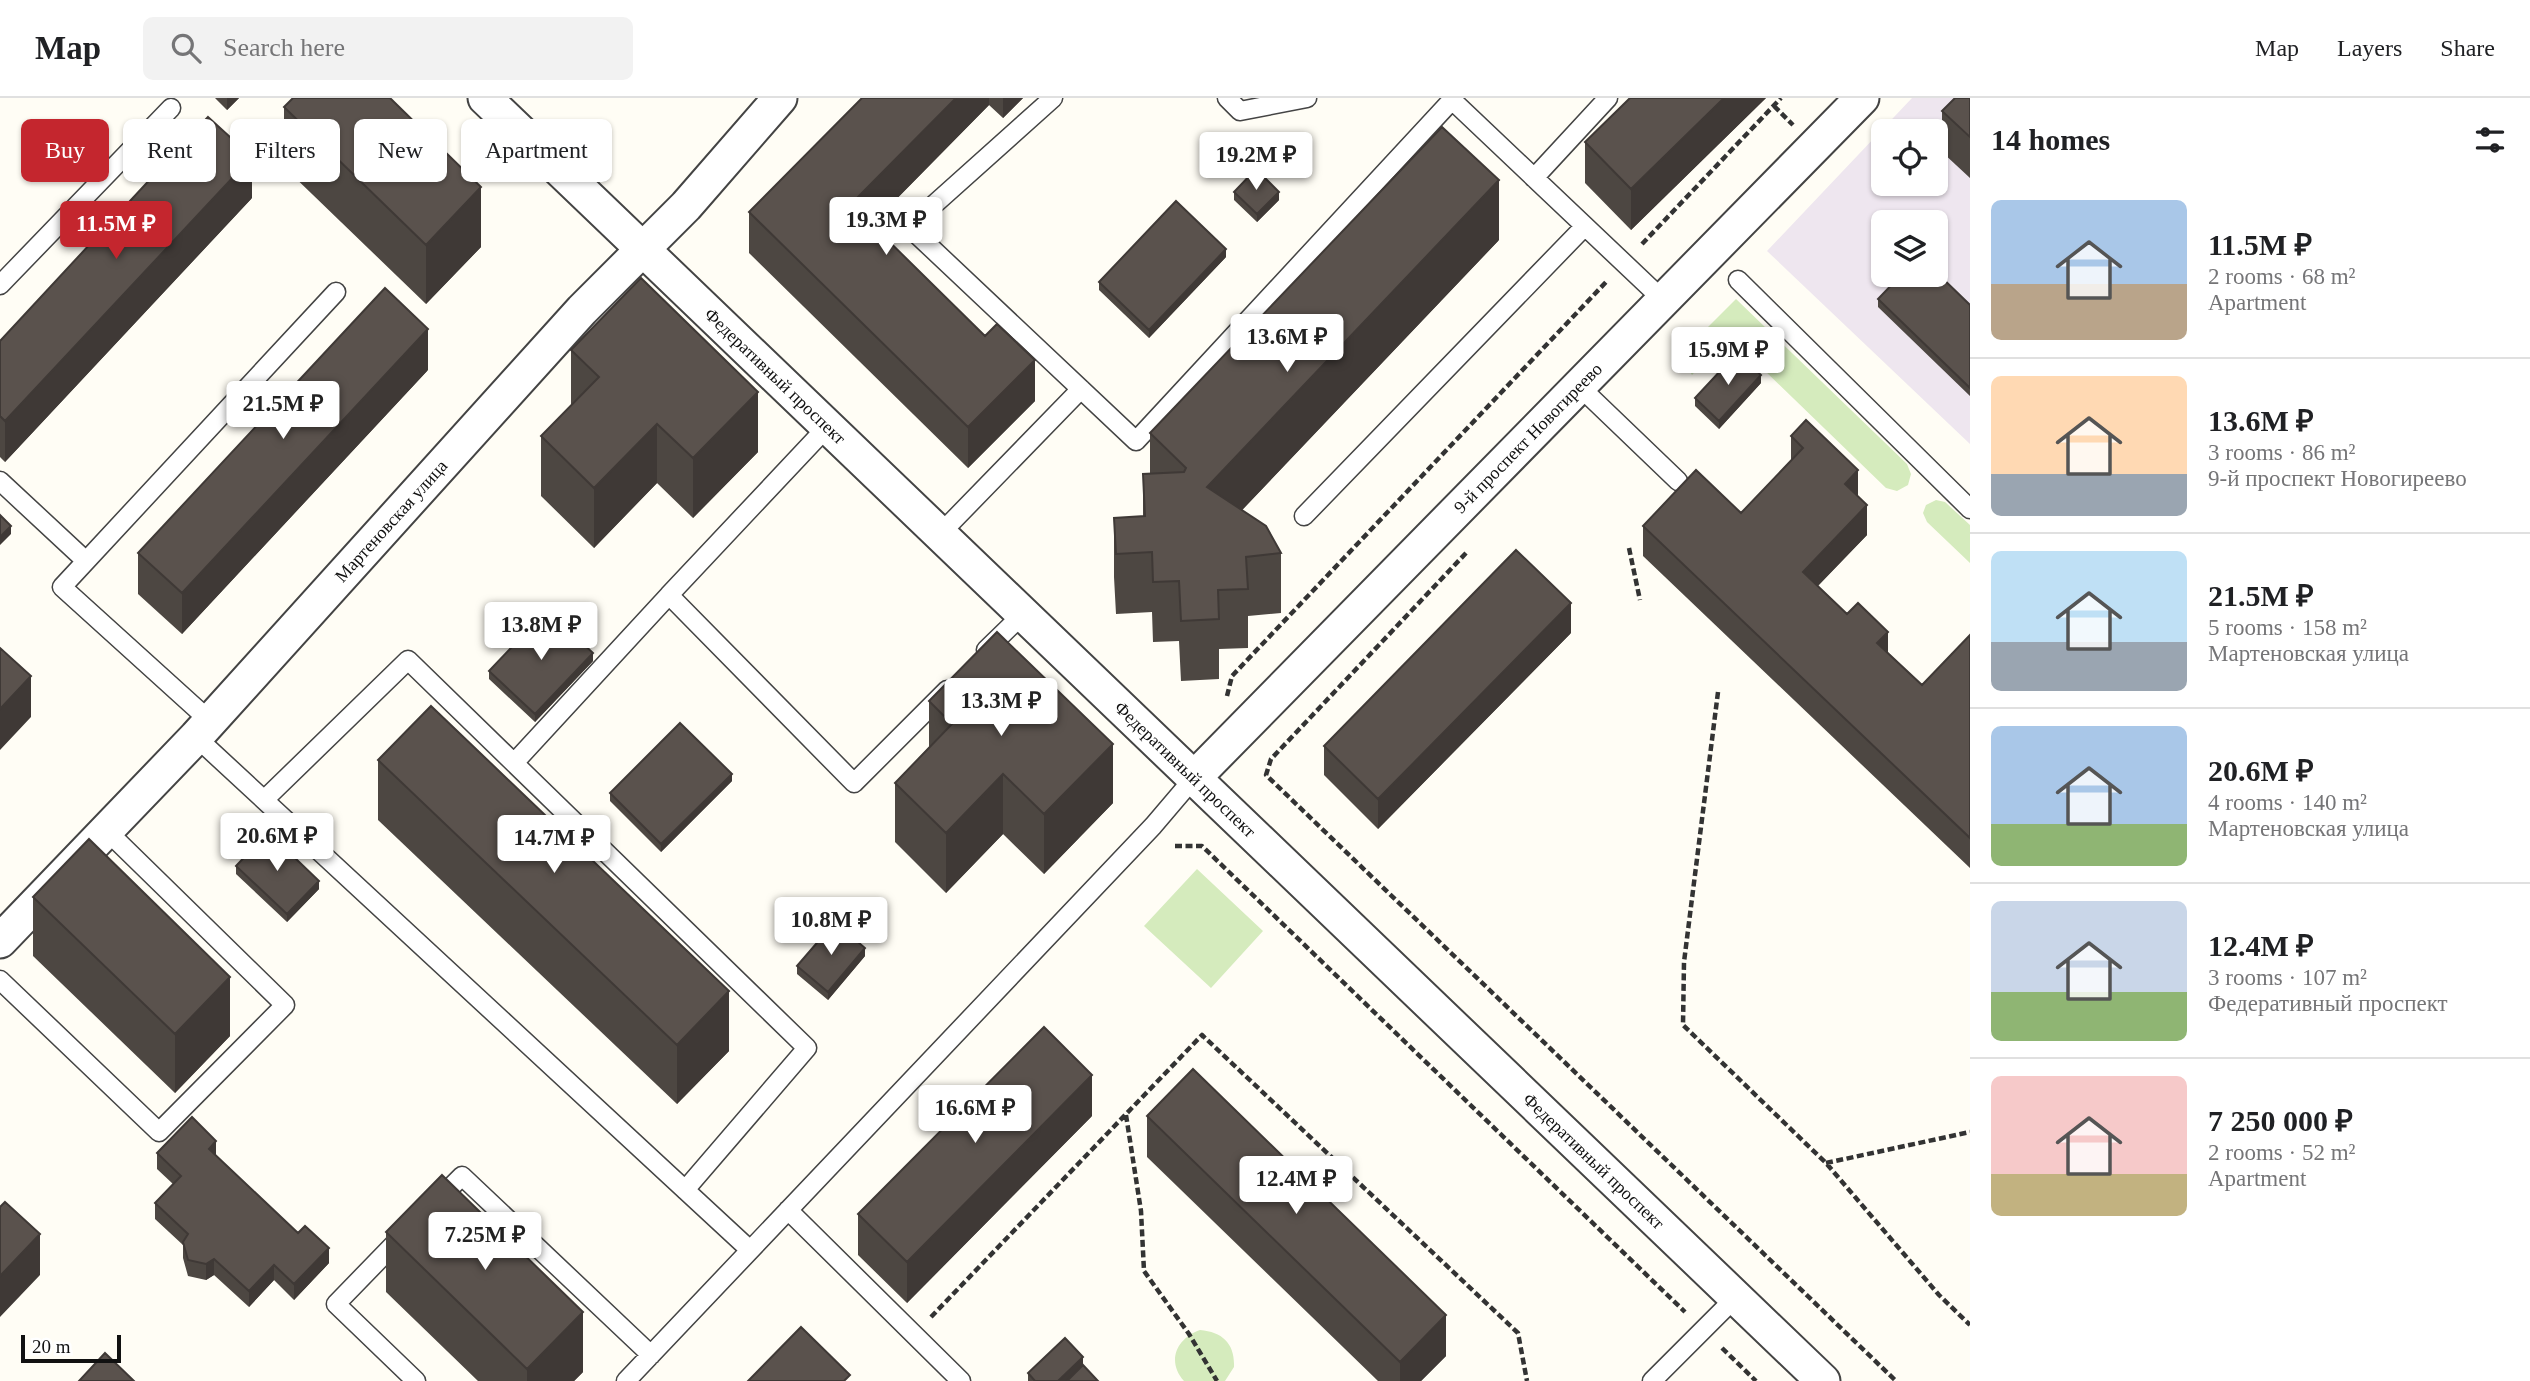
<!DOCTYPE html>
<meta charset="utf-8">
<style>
body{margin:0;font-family:Georgia,serif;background:#f2f2f2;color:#202124;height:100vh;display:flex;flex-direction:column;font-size:26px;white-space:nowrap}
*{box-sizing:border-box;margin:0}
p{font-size:23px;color:#757577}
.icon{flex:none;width:38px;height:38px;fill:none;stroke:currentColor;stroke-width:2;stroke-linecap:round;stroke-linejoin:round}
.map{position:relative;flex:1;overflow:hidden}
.details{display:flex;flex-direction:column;background:#fff;width:560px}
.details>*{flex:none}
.guide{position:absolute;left:21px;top:21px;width:665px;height:63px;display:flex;gap:14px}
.tools{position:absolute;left:1871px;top:21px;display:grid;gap:14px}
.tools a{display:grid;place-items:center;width:77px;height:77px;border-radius:10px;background:#fff;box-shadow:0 2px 5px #0004;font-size:35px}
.scale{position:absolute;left:21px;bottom:18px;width:100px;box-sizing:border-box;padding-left:7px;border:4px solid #111;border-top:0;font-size:19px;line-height:24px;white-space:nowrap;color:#111;-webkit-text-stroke:5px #fff;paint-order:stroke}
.price{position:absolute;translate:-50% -60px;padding:0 16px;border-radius:7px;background:#fff;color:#222;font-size:23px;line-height:46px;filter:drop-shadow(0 2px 4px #0008)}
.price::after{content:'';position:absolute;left:50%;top:42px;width:21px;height:16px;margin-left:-10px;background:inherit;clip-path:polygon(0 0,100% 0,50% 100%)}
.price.current{background:#c4262e;color:#fff}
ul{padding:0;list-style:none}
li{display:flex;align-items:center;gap:21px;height:175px;padding:0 21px}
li+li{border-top:2px solid #e0e0e0}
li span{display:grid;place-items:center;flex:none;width:196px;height:140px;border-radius:10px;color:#555}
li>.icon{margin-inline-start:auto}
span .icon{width:84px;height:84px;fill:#fffc;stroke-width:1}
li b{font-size:30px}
h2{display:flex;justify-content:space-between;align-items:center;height:84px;padding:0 21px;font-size:30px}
.pill{padding:0 24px;border-radius:10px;background:#fff;box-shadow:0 2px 5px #0004;font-size:24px;line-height:63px}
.pill.current{background:#c4262e;color:#fff}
header{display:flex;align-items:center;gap:42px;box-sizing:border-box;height:98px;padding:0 35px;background:#fff;border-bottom:2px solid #e0e0e0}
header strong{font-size:33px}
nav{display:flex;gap:38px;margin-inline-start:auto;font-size:24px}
.search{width:490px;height:63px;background:#f2f2f2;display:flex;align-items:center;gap:18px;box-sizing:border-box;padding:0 24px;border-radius:10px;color:#757577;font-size:26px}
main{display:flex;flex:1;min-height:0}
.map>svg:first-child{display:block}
.industrial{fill:#eee6ef;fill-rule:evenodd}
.green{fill:#d5ebbd}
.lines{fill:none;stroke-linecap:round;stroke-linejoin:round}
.service-casing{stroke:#444;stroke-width:21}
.minor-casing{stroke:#444;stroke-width:37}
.path{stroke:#333;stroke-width:4.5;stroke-dasharray:7 3.5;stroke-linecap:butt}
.service{stroke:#fff;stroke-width:18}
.minor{stroke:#fff;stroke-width:33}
.wall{fill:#4d4742}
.shaded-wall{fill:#3f3936}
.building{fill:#5a524d;stroke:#3f3936;stroke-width:2}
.labels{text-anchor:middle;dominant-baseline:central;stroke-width:7;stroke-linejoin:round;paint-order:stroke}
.street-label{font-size:18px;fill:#111;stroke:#fff}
</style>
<header>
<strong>Map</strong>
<div class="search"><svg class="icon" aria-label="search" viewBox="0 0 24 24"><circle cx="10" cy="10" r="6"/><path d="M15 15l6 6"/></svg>Search here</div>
<nav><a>Map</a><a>Layers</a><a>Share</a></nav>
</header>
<main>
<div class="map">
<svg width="1970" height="1283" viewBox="0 0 1970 1283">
<rect width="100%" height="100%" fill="#fffdf5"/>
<!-- industrial -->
<path class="industrial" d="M1912,0H1970V346L1767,153ZM1883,33H1936V86H1883ZM1883,124H1936V177H1883Z"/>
<!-- green -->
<path class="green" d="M1736,201L1907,366L1911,376L1908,387L1897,393L1886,390L1729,238L1692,277L1680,257Z
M1936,402L1945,404L1970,427V465L1927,424L1923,415L1926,407Z
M1197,771L1263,833L1211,890L1144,828Z
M1200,1232C1223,1234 1235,1246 1234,1269L1225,1283H1184C1166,1263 1177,1240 1200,1232Z"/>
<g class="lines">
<defs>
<path id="service" d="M1053,0L909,129L1136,343L1452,2L1663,202
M1227,0L1240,13L1307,0
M1534,80L1608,0
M1738,182L1970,411
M0,187L171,10
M1579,288L1678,383
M828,328L669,497L854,685L947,592
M0,383L86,463
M1304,418L1585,128
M940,436L1081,291
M986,552L1022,517
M210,623L62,489L336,194
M196,639L750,1152
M514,665L669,497
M264,702L408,562L807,950L685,1092
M0,882L159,1034L285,907L106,732
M436,1104L462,1078L651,1257
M788,1112L961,1283
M401,1139L336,1206L416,1283
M626,1283L1153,728L1193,681
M1652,1283L1735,1200"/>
<g id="minor">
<path id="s1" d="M485,0L1823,1283"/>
<path id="s2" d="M1193,681L1862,0"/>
<path id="s3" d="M0,843L196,639L582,212L686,108L780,0"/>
</g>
</defs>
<!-- service casing -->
<use href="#service" class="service-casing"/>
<!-- minor casing -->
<use href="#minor" class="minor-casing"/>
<!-- path -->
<path class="path" d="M1774,8L1793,27
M1642,146L1781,0
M1629,450L1640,502
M1466,455L1271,661L1266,677L1896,1283
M1718,594L1684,864L1683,927L1826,1065L1939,1197L1970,1227
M1227,598L1232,578L1607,183
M1175,748H1202L1685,1214
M1126,1017L1141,1113L1144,1173L1189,1236L1217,1283
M1826,1065L1970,1034
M931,1219L1202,937L1518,1235L1527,1283
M1722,1250L1756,1283"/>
<!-- service -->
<use href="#service" class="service"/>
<!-- minor -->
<use href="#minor" class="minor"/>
</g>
<!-- wall -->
<path class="wall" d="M215,0H239L227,12Z
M862,0H1023L1003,20L989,7L872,126L1035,303L968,370L749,155V114Z
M1766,0L1631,132L1585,85V44Z
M1970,0V80L1942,54V13Z
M284,9L481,149L426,206L284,69Z
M1234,94L1279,102L1257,124L1234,102Z
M252,100L5,364L0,359V243Z
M1499,142L1242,412L1281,455V515L1248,518V550L1219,551V581L1181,583L1179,543L1153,544L1152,514L1116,516L1114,479V420L1143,418V376H1150V335Z
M1226,159L1149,240L1099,192V184Z
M1878,201L1970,207V298L1878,209Z
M571,252L758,354L693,420L657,385L594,450L541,398V338L571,308Z
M428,272L182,536L138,496V455Z
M1761,285L1719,331L1695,308V300Z
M1791,338L1858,399L1867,437L1818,488L1922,587L1970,537V770L1643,458V428L1741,415L1791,363Z
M1571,535L1378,731L1324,677V648Z
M593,563L535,624L489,581V573Z
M929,603L1113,705L1044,776L1003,736L946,795L895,744V685L929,649Z
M378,662L729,953L677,1006L378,722Z
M732,683L661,754L610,703V695Z
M236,768L319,791L287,824L236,776Z
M33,799L230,938L175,995L33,858Z
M865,858L828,902L797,876V868Z
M1092,1018L907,1205L858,1157V1116Z
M1147,1018L1446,1258L1421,1283H1378L1147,1059Z
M157,1055L216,1058L329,1165L294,1202L274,1182L249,1209L214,1177L206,1182L188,1178L183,1160V1147L155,1121V1105L173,1086L157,1071Z
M386,1134L583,1274L574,1283H478L386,1194Z
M1083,1267L1098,1283H1028V1275Z"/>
<!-- shaded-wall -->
<path class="shaded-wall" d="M227,0H239L227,12Z
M956,0H989V7L851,147V106Z
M1003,0H1023L1003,20Z
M1724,0H1766L1631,132V91Z
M252,59V100L5,364V323Z
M1499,82V142L1207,449V389Z
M481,89V149L426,206V147Z
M1279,94V102L1257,124V116Z
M1226,151V159L1149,240V232Z
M428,231V272L182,536V495Z
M1035,262V303L968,370V329Z
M1761,277V285L1719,331V323Z
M758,294V354L693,420V360Z
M657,326V385L594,450V390Z
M1858,372V402L1845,386Z
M1867,407V437L1803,503V474Z
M11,428V436L0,447V439Z
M1571,505V535L1378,731V701Z
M1888,534V563L1877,545Z
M593,555V563L535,624V616Z
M31,578V619L0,652V611Z
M1113,646V705L1044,776V716Z
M732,676V683L661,754V746Z
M1003,676V736L946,795V735Z
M319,783V791L287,824V816Z
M865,850V858L828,902V894Z
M230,879V938L175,995V936Z
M729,893V953L677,1006V947Z
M1092,977V1018L907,1205V1164Z
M216,1043V1059L209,1051Z
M40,1136V1177L0,1219V1178Z
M329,1150V1165L294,1202V1186Z
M214,1161V1177L206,1182V1166Z
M274,1167V1182L249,1209V1193Z
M583,1214V1274L574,1283H527V1271Z
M1446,1217V1258L1421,1283H1400V1264Z
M1083,1259V1275L1075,1283H1058Z"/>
<!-- building -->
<path class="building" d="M293,0H390L481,89L426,147L284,9Z
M862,0H956L851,106L985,238L997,226L1035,262L968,329L749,114Z
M1630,0H1724L1631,91L1585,44Z
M1955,0H1970V39L1942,13Z
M208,19L252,59L5,323L0,318V243Z
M1442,29L1499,82L1207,389L1266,428L1281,455L1246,459L1248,491L1218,492L1219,521L1181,523L1179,483L1153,484L1152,454L1116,456L1114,420L1145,418L1143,376L1184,374L1186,370L1150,335Z
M1256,71L1279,94L1257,116L1234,94Z
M1176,103L1226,151L1149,232L1099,184Z
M1936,174L1970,207V290L1878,201L1901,177H1936Z
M641,180L758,294L693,360L657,326L594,390L541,338L599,279L571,252Z
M385,190L428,231L182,495L138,455Z
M1737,255L1761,277L1719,323L1695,300Z
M1806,322L1858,372L1845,386L1867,407L1803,474L1847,516L1858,505L1888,534L1877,545L1922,587L1970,537V740L1643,428L1696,372L1741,415L1803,350L1791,338Z
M0,417L11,428L0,439Z
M1516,452L1571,505L1378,701L1324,648Z
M547,512L593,555L535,616L489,573Z
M997,534L1113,646L1044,716L1003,676L946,735L895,685L952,626L929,603Z
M0,550L31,578L0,611Z
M431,608L729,893L677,947L378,662Z
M680,625L732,676L661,746L610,695Z
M268,734L319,783L287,816L236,768Z
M89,741L230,879L175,936L33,799Z
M835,824L865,850L828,894L797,868Z
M1044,929L1092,977L907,1164L858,1116Z
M1193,971L1446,1217L1400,1264L1147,1018Z
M192,1019L216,1043L209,1051L298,1135L305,1128L329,1150L294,1186L274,1167L249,1193L214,1161L206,1166L188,1162L183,1144L188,1136L155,1105L181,1078L157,1055Z
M442,1077L583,1214L527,1271L386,1134Z
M5,1104L40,1136L0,1178V1109Z
M801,1229L850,1277L844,1283H748Z
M1065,1240L1083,1259L1058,1283H1035L1028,1275Z
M105,1255L134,1283H79Z
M1083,1267L1098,1283H1067Z"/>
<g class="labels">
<!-- street labels -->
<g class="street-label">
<text stroke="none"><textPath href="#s1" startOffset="402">Федеративный проспект</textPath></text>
<text stroke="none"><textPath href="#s2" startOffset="478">9-й проспект Новогиреево</textPath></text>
<text stroke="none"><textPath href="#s3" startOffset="574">Мартеновская улица</textPath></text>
<text stroke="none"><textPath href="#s1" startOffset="970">Федеративный проспект</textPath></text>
<text stroke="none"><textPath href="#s1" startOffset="1536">Федеративный проспект</textPath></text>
</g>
</g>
</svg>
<div class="tools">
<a><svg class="icon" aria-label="locate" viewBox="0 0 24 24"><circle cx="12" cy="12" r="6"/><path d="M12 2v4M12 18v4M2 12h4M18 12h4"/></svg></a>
<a><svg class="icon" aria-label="layers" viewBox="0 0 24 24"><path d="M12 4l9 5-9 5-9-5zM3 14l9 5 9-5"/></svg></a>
</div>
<div class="scale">20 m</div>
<b class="price" style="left:1256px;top:94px">19.2M ₽</b>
<b class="price" style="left:886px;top:159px">19.3M ₽</b>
<b class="price current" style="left:116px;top:163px">11.5M ₽</b>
<b class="price" style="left:1287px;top:276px">13.6M ₽</b>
<b class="price" style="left:1728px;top:289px">15.9M ₽</b>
<b class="price" style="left:283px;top:343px">21.5M ₽</b>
<b class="price" style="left:541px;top:564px">13.8M ₽</b>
<b class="price" style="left:1001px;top:640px">13.3M ₽</b>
<b class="price" style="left:277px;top:775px">20.6M ₽</b>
<b class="price" style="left:554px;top:777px">14.7M ₽</b>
<b class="price" style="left:831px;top:859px">10.8M ₽</b>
<b class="price" style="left:975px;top:1047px">16.6M ₽</b>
<b class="price" style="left:1296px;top:1118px">12.4M ₽</b>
<b class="price" style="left:485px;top:1174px">7.25M ₽</b>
<div class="guide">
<a class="pill current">Buy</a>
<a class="pill">Rent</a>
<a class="pill">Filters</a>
<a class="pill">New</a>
<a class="pill">Apartment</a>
</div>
</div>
<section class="details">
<h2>14 homes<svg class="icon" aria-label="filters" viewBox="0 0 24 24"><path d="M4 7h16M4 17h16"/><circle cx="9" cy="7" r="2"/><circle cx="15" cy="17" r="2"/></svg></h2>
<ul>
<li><span style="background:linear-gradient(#a9c7e8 60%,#b9a48a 0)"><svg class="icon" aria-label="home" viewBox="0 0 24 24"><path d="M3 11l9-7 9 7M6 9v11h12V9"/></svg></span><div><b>11.5M ₽</b><p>2 rooms · 68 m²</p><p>Apartment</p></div></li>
<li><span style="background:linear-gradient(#ffd9b3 70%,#9aa5b1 0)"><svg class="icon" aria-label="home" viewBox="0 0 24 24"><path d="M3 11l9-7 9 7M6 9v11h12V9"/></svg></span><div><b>13.6M ₽</b><p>3 rooms · 86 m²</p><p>9-й проспект Новогиреево</p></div></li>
<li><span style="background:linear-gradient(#bfe0f5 65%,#9aa5b1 0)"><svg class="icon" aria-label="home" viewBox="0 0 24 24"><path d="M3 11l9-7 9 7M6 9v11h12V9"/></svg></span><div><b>21.5M ₽</b><p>5 rooms · 158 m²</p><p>Мартеновская улица</p></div></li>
<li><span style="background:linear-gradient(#a9c7e8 70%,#8fb573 0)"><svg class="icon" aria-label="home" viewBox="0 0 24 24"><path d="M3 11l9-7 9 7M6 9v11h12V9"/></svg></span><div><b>20.6M ₽</b><p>4 rooms · 140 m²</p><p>Мартеновская улица</p></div></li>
<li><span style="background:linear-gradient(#c9d6e8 65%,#8fb573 0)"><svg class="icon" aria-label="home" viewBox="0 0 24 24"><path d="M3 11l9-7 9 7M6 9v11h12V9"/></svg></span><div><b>12.4M ₽</b><p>3 rooms · 107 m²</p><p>Федеративный проспект</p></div></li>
<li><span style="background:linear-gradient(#f6c9c9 70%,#c2b280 0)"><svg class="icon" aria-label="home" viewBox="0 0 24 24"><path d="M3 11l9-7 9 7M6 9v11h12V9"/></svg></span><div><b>7 250 000 ₽</b><p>2 rooms · 52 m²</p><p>Apartment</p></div></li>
</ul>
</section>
</main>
